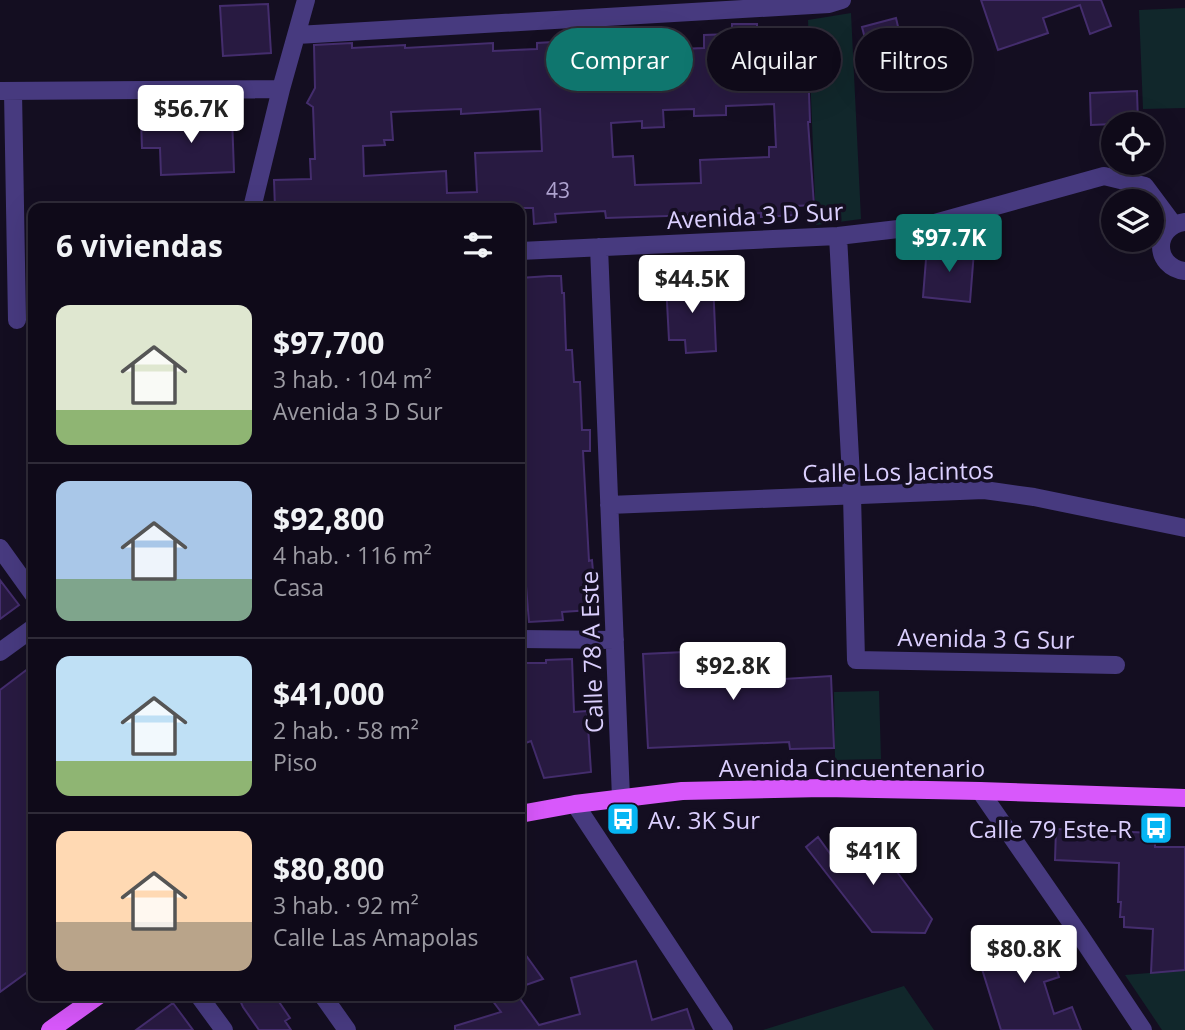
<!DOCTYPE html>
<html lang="es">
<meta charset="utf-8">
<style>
body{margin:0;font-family:"Open Sans",sans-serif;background:#181322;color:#f1f3f6;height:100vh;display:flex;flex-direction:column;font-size:26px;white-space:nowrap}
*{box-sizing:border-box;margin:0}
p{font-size:23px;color:#9b9aa2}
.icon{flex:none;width:38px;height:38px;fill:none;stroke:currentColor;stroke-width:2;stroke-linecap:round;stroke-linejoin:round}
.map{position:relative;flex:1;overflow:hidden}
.panel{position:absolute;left:28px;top:203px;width:497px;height:798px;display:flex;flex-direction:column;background:#0f0a19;border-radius:14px;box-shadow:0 7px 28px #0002,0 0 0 2px #2f2b38}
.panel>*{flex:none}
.banner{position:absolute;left:546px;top:28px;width:534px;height:63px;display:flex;gap:14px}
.buttons{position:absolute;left:1101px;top:112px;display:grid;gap:14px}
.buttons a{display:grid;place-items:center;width:63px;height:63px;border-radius:50%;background:#0f0a19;box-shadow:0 7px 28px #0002,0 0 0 2px #2f2b38;font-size:35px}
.price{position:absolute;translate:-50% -60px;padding:0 16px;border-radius:7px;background:#fff;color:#222;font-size:23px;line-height:46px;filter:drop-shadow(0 2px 4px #0008)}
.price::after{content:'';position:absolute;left:50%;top:42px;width:21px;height:16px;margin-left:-10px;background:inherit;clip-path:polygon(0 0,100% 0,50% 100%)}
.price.active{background:#0f766e;color:#fff}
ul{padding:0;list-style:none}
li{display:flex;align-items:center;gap:21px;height:175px;padding:0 28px}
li+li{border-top:2px solid #2f2b38}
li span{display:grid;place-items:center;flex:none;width:196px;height:140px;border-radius:14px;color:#555}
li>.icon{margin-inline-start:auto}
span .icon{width:84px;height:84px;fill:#fffc;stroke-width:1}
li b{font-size:30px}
h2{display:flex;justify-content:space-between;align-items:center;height:84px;padding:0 28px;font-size:30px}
.chip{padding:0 24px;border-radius:32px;background:#0f0a19;box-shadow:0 7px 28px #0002,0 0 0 2px #2f2b38;font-size:24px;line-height:63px}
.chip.active{background:#0f766e;color:#fff}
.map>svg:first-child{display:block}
.green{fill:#11272b}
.building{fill:#281a41;stroke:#442d6d;stroke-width:2;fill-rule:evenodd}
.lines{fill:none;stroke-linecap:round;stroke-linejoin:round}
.minor{stroke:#473a7f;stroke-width:18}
.primary{stroke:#d858fb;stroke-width:18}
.labels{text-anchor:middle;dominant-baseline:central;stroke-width:7;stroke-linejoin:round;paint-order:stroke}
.number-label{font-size:21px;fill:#aea2cf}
.street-label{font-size:24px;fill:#dbcffe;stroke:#140e21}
.poi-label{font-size:24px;fill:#dbcffe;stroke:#140e21;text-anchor:start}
</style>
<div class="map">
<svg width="1185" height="1030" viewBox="0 0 1185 1030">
<rect width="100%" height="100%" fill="#140e21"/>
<!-- green -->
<path class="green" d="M1185,8V108L1143,109L1139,10Z
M851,13L861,219L816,225L808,20Z
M879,691L881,759L835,760L834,692Z
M1185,970V1030H1162L1125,975Z
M904,986L934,1030H763Z"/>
<!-- building -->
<path class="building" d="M981,0H1101L1111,26L1090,34L1080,5L1043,18L1048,33L998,50Z
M268,4L271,53L223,56L220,6Z
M896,18L907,65L874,73L862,27Z
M732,24H757V39L807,37L810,122H808L814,205L795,206V215L761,217V213L606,218L605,211L555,214L556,222L534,224L533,208H275L274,180L311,179L310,159H315L313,107L307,103L315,88L314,45L352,43V48L405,45V48L493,43V51L537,49V43L655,36L656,50L704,48V35L732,34ZM774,104L776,147H769V157L700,160L701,183L635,185L633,156L613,157L611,123L642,121V128L664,127L663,110L694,109V116L726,115V106ZM461,109V114L540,109L542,151L475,153L477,192L447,193L446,171L364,176L363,146L385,145L384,140H393L391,112Z
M1137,91L1138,123L1091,125L1090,93Z
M232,117L234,172L161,175L160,148H142L141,120Z
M927,247L974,251L970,302L923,297Z
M549,276H561L562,293H564L566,350H572L574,382H580L582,430H590V451H583L589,561L592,560L595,594H590L591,610L562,612L563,620L529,622L524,562L520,565V278Z
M713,281L716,351L686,353L685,340H669L666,283Z
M0,580L19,605L0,619Z
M767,648L768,680L831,676L834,748L790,749L789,742L648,748L643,654Z
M572,659L574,712L587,711L591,772L544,778L531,741L520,745V680L523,679L522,663H546V660Z
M33,665V968L0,992V690Z
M1056,829L1155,833V847H1185V970L1151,973L1153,929L1124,927V917H1120L1121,902H1118L1119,863L1055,860Z
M868,833L932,919L925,933L872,932L806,847L818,837L834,859Z
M1030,935L1032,940L1046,935L1059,977L1044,982L1054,1014L1072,1007L1081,1030H1001L977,953L982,952L980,949Z
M520,947L543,979L520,987Z
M636,961L652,1020L687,1009L694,1030H455V1026L501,1012L489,996H518L539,1025L580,1014L571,978Z
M238,996H275L290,1018L285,1021L291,1030H259L243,1007Z
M173,1003L193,1030H136Z"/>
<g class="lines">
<!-- minor -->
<path class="minor" d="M297,35L829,4L842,0
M0,91L281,89
M13,92L17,320
M252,208L281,89L306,0
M1185,222C1153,226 1153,267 1185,271
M838,236L852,495L856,660L1116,665
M599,247L621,798
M520,251L838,236L924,226L1104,176L1145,186L1174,225
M609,505L984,490L1034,497L1185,528
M0,548L33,594
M520,639L615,640
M0,652L33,628
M980,791L1079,934L1143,1030
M575,804L724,1030
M199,996L224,1030
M323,996L347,1030"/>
<!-- primary -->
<path class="primary" d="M520,814L575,804L682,791L824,788L980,791L1185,798
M50,1030L98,996"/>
</g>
<!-- icons -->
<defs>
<symbol id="bus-square" viewBox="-11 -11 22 22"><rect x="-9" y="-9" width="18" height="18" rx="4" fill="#06b5f3" stroke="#140e21"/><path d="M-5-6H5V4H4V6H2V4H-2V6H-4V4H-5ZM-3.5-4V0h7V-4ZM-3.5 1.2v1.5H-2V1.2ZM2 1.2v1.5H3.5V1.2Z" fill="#fff"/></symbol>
</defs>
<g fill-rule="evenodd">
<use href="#bus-square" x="604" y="800" width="38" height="38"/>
<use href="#bus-square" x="1137" y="809" width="38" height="38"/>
</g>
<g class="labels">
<!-- number labels -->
<g class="number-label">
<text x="558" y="190">43</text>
</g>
<!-- street labels -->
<g class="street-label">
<text transform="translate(755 215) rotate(-3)">Avenida 3 D Sur</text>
<text transform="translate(898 471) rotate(-1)">Calle Los Jacintos</text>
<text transform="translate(986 638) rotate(1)">Avenida 3 G Sur</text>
<text transform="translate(591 652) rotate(-92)">Calle 78 A Este</text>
<text x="852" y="767">Avenida Cincuentenario</text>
</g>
<!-- poi labels -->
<g class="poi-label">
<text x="648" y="819">Av. 3K Sur</text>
<text x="1132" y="828" text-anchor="end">Calle 79 Este-R</text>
</g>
</g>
</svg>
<div class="buttons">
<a><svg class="icon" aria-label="locate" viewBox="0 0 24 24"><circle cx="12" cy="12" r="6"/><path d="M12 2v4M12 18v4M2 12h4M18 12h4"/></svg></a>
<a><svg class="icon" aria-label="layers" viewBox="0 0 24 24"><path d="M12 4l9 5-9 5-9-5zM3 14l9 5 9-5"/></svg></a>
</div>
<b class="price" style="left:191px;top:145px">$56.7K</b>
<b class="price active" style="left:949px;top:274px">$97.7K</b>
<b class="price" style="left:692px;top:315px">$44.5K</b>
<b class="price" style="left:733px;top:702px">$92.8K</b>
<b class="price" style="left:873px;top:887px">$41K</b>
<b class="price" style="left:1024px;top:985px">$80.8K</b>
<div class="banner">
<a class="chip active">Comprar</a>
<a class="chip">Alquilar</a>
<a class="chip">Filtros</a>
</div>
<section class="panel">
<h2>6 viviendas<svg class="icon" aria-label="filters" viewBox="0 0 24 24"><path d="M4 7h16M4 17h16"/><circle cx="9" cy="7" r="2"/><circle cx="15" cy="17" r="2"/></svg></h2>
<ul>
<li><span style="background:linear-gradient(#dfe7d0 75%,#8fb573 0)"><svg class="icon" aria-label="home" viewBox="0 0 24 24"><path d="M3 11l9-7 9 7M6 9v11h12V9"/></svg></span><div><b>$97,700</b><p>3 hab. · 104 m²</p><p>Avenida 3 D Sur</p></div></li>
<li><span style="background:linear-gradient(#a9c7e8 70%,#7fa58c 0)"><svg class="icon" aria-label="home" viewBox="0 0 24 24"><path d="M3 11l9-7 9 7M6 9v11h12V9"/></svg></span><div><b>$92,800</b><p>4 hab. · 116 m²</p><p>Casa</p></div></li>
<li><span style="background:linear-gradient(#bfe0f5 75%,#8fb573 0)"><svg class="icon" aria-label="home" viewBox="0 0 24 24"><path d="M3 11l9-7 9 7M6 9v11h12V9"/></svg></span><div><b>$41,000</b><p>2 hab. · 58 m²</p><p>Piso</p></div></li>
<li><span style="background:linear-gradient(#ffd9b3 65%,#b9a48a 0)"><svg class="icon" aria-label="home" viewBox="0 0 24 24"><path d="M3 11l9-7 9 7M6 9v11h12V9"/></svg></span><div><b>$80,800</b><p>3 hab. · 92 m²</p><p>Calle Las Amapolas</p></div></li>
</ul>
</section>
</div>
